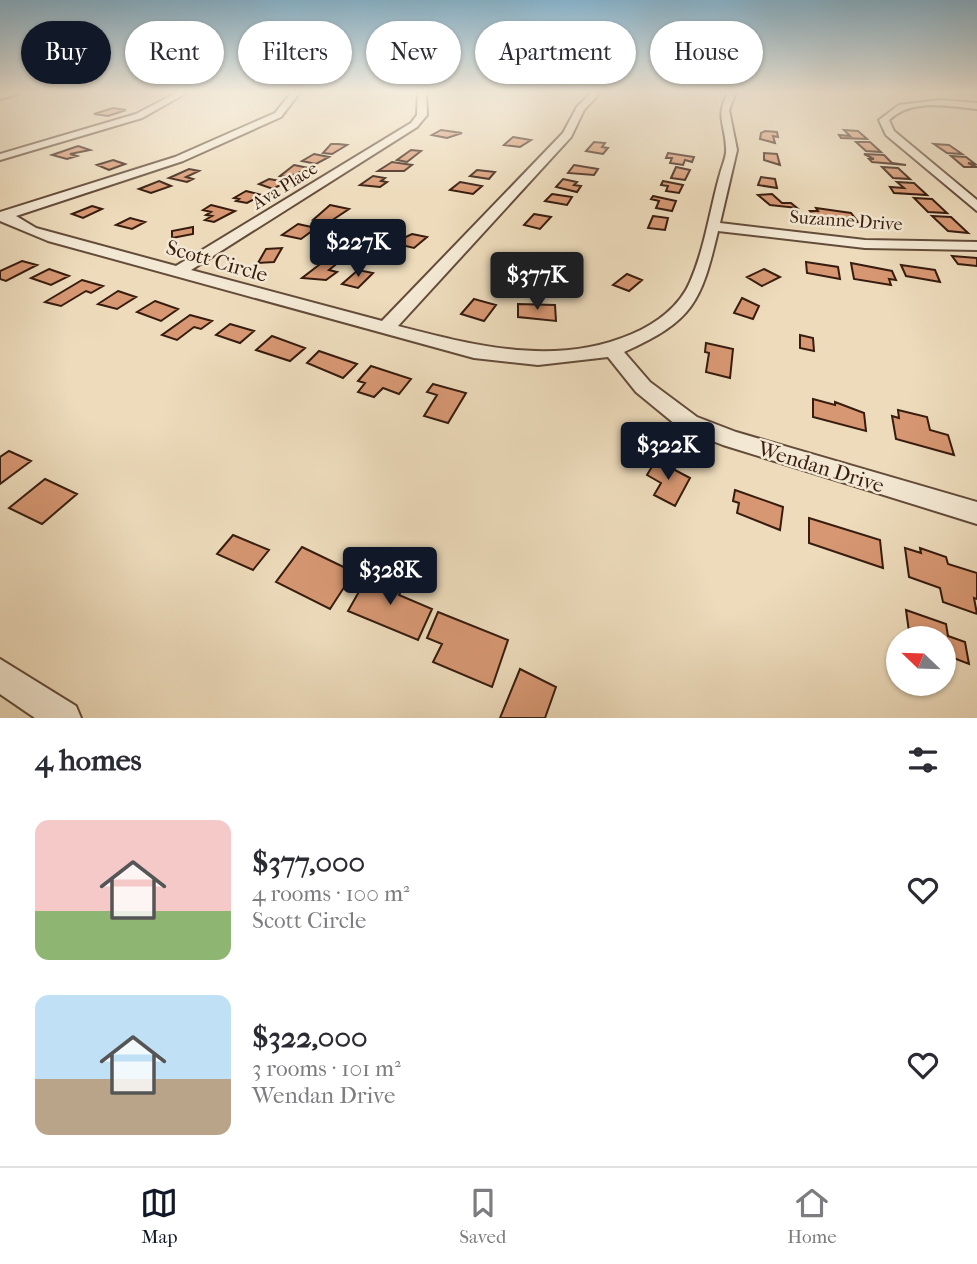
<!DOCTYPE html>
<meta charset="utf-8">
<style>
body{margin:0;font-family:"IM FELL French Canon",serif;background:#f2f2f3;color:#2b2b33;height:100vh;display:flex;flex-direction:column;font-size:26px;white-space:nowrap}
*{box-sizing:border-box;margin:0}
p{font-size:23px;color:#7c7c81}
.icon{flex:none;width:38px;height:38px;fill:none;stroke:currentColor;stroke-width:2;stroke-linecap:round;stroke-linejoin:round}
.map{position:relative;height:718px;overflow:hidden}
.side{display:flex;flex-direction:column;background:#fff;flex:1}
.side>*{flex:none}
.hud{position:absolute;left:21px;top:21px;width:936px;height:63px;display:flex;gap:14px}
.needle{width:46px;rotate:293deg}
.fabs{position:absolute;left:886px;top:626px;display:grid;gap:14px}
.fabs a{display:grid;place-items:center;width:70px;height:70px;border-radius:50%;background:#fff;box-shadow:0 2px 5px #0004;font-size:35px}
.price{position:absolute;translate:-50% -60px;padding:0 16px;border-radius:7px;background:#111827;color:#fff;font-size:23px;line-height:46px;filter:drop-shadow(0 2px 4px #0008)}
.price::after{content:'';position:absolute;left:50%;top:42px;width:21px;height:16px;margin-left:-10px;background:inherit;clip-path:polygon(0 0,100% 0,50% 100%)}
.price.on{background:#222;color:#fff}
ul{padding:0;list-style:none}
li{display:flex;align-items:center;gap:21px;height:175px;padding:0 35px}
li span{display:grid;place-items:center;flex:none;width:196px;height:140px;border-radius:14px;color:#555}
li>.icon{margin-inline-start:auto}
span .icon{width:84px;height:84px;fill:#fffc;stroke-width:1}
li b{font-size:30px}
h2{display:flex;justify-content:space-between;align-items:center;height:84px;padding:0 35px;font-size:30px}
.tag{padding:0 24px;border-radius:32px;background:#fff;box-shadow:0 2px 5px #0004;font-size:24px;line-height:63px}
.tag.on{background:#111827;color:#fff}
.dock{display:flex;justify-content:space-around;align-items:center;height:98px;border-top:2px solid #e1e1e2;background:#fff;font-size:19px;color:#7c7c81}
.dock a{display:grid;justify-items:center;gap:4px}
.dock .on{color:#111827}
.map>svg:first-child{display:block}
.building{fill:#d69772;stroke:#371c0f;stroke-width:2}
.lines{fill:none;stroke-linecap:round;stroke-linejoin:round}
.minor-casing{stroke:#644c3a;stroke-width:4}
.minor{fill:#f3e8d3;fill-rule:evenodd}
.labels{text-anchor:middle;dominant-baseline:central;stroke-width:5;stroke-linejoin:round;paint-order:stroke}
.far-street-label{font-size:18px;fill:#371c0f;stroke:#f3e8d3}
.street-label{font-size:21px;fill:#371c0f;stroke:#f3e8d3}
</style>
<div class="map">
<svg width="977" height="718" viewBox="0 0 977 718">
<rect width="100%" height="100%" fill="#eddbbb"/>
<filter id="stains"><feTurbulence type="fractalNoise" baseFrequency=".00286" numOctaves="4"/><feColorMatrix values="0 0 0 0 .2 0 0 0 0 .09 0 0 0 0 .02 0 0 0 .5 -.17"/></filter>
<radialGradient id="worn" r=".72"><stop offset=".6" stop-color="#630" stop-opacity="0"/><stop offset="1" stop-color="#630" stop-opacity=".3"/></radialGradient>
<!-- building -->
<path class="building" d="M113,108L126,110L108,116L94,114Z
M441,130L462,133L447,138L432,135Z
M844,130L858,131L867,139L841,138L839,135L850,136Z
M765,131L777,132L778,137L773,136L775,143L760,139L761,133Z
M513,137L531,140L520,147L504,145Z
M594,142L605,143L602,147L608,148L603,154L586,151Z
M856,142H870L881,152L866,151Z
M331,144H338L347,145L332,154L323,153Z
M934,144L949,145L962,154L947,153Z
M78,146L90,150L70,154L77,156L67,159L52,155Z
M411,150L421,151L407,162L397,160Z
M668,153L694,157L692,162L685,160L683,165L670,163L672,158H666Z
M764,153L777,154L780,165L764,160Z
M314,154L329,157L316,164L302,161Z
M864,154L884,155L892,163L906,165L872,162L869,159H874Z
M951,156L966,157L975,164L968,163L977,167H964Z
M113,160L125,164L109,170L97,165Z
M392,162L412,165L404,171H378Z
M294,165L309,168L289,177L280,176Z
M574,165L598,169L594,175L568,173Z
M676,167L690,170L685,180L671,178Z
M882,167L898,168L910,179L893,178Z
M189,169L199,171L186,177L193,179L187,182L169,178Z
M477,170L495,172L489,179L470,176Z
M373,176L385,178L381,181L387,182L380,187L360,185Z
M761,177L775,179L777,188L758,185Z
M269,179L286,182L273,189L259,184Z
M563,179L577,182L574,185L581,186L577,192L556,187Z
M159,181L171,186L151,193L139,189Z
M663,181L683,185L679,193L666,191L668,186L661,185Z
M460,182L482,186L473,194L450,190Z
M897,182L914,183L927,195L894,193L890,187L904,188Z
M246,191L262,195L247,203L236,201L239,199L234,198Z
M552,194L572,197L567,205L545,201Z
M772,194L782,203H791L797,208L770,205L758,195Z
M653,196L676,201L672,211L656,208L659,201L651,199Z
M914,198L932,199L947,213L928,212Z
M211,205L235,211L214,222L205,220L212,216L206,215L211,212L203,210Z
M330,205L349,209L328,223L313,220Z
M92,206L102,209L83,218L72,214Z
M816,208L851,213L858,222L816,219L810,211H818Z
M534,214L551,217L540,229L524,225Z
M653,216L668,218L665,230L648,228Z
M932,216L951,217L968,233L948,231Z
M130,218L145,222L132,229L116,225Z
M298,224L316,228L301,239L282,235Z
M193,227V234L172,238V231Z
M412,234L427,237L414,248L393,243Z
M282,248L274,262L258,263L266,249Z
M952,256L977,258V266L958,264Z
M328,258L340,261L329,270L337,272L326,280L302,278Z
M22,261L37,265L6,281L0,279V271Z
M806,262L838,267L840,279L807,273Z
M851,263L892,271L896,280L889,279L891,285L854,279Z
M901,265L935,270L940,282L906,276Z
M49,269L69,276L51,285L31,278Z
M764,269L780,277L762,286L747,277Z
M358,270L373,273L358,288L342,284Z
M627,274L642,280L629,291L613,285Z
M82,280L103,286L91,293L86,291L61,306L45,302Z
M118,291L136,297L117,309L98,304Z
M742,298L759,306L753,319L734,313Z
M474,299L496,305L484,321L461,314Z
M155,301L178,309L161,321L137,312Z
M518,304L555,305L556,321L518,317Z
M190,315L212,321L201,329L194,327L177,340L162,335Z
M230,324L254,331L240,343L216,335Z
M800,335L813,338L814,351L800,348Z
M272,336L305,348L290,361L256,350Z
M706,343L733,349L730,378L706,372L709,353L705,352Z
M319,351L357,364L343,378L307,363Z
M371,366L411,379L399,394L383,388L374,397L358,392L365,383L358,381Z
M433,384L466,393L448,423L424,416L437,395L427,392Z
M813,399L835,405V402L864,413L866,431L813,417Z
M898,410L927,417L930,430L948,435L954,455L896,439L892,416L899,418Z
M9,451L31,461L0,484V457Z
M656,460L690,478L675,506L654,495L661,483L647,475Z
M45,479L77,494L42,524L9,508Z
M735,490L783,507L780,530L737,513L739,503L733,501Z
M809,518L880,540L883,568L809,543Z
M233,535L269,550L253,570L217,554Z
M302,547L354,572L330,609L276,582Z
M905,548L921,553L920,548L946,557L948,564L977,573V599L974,598L977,614L943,602L940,588L909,577Z
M369,574L403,587L399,595L432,609L418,640L348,611Z
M906,610L946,624L948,636L965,642L969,664L943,654V639H910Z
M438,612L508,640L492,687L433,662L442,644L427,638Z
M520,669L556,687L545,718H500Z"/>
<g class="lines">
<defs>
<path id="minor" d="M19,92L18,94L0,99V93Z
M178,92H188L142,118L0,160V154L136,114Z
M292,92H300L281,117L183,161L16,216L36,228L176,266L411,123L417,115L418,92H426L427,115L417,127L191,270L382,321L563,133L577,107L592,92H601L584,110L571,137L398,326C476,346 555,367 632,334C656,324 680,306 690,282C705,248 710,209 720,174C722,166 727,156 726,148C725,121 715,119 728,92H736L729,110L737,150L720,223L865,240L977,242V250L865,248L718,231C701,303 693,321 624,352L650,382L697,417L736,432L977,502V524L723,445L681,429L636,392L608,357L538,365L474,358L48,241L0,221V212L175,157L275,113Z
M940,100L977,103V109C948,106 912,98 889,120L894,131L977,200V211L886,135L879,120L899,105Z
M0,659L76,706L81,718H35L0,694Z"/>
</defs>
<!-- minor casing -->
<use href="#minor" class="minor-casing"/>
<!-- minor -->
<use href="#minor" class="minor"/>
</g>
<!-- sky -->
<linearGradient id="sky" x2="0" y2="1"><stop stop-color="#88b7d2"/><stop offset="0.48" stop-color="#f7efe0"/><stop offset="1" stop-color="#f7efe0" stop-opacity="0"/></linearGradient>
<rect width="977" height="192" fill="url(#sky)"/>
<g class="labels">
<!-- far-street labels -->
<g class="far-street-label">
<text transform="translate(285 186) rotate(-32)">Ava Place</text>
<text transform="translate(846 221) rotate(4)">Suzanne Drive</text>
</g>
<!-- street labels -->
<g class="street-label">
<text transform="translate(217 261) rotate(16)">Scott Circle</text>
<text transform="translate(821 467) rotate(17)">Wendan Drive</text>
</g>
</g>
<rect width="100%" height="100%" filter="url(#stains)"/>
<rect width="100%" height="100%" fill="url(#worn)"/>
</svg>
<div class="fabs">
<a><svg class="needle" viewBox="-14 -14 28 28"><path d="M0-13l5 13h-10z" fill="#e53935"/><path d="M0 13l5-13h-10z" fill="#7c7c81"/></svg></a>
</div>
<b class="price" style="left:358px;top:279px">$227K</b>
<b class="price on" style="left:537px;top:312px">$377K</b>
<b class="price" style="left:668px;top:482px">$322K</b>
<b class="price" style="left:390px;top:607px">$328K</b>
<div class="hud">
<a class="tag on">Buy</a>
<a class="tag">Rent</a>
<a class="tag">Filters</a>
<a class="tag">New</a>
<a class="tag">Apartment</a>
<a class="tag">House</a>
</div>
</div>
<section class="side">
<h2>4 homes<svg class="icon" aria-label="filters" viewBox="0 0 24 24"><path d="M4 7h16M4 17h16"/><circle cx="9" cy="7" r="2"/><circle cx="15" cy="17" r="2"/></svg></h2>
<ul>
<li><span style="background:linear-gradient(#f6c9c9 65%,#8fb573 0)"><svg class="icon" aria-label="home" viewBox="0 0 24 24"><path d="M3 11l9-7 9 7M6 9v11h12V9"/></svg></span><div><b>$377,000</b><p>4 rooms · 100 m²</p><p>Scott Circle</p></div><svg class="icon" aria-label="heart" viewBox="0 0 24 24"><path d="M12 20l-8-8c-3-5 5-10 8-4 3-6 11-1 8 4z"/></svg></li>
<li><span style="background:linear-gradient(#bfe0f5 60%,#b9a48a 0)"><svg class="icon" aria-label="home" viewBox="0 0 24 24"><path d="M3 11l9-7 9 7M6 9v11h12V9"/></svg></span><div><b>$322,000</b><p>3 rooms · 101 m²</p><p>Wendan Drive</p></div><svg class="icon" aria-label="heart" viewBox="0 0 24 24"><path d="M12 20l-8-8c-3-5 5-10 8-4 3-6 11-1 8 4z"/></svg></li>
</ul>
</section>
<nav class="dock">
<a class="on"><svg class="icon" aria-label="map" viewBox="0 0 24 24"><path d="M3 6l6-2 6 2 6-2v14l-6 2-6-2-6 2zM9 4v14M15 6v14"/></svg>Map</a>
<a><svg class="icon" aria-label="saved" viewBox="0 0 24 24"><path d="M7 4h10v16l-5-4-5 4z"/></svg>Saved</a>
<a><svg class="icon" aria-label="home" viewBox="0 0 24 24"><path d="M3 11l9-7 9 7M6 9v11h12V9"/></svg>Home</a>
</nav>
